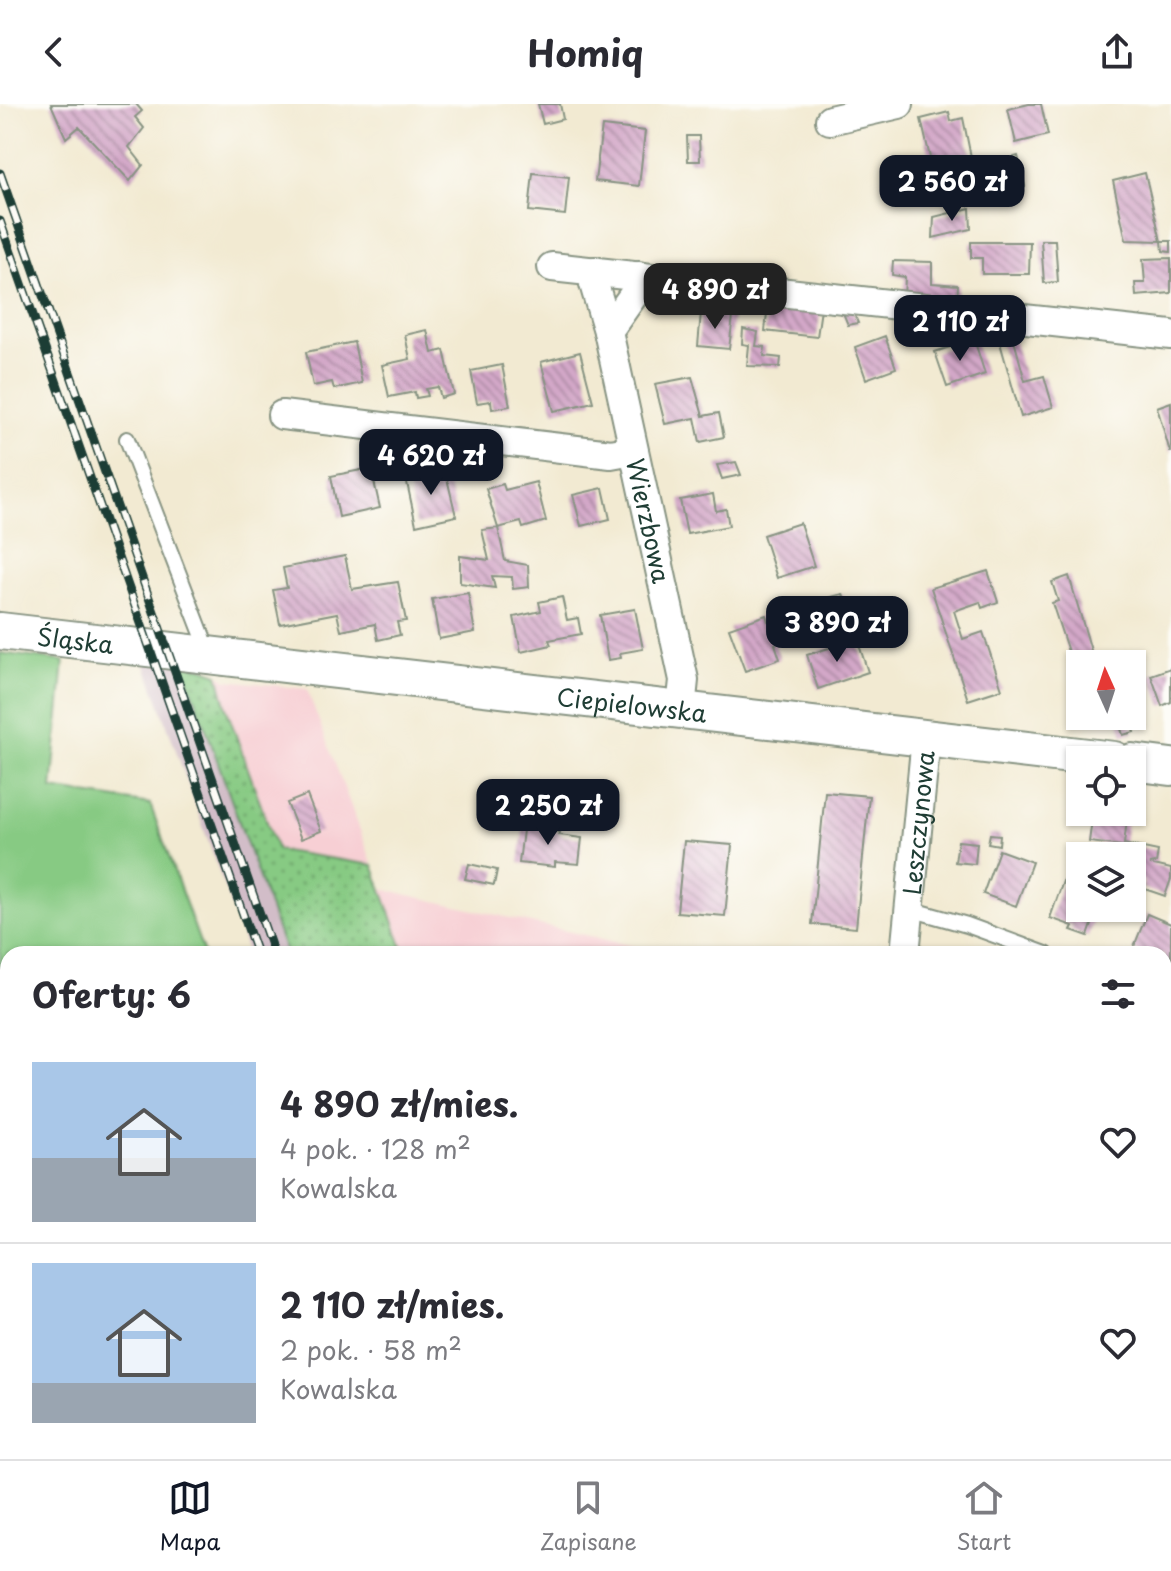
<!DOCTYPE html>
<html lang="pl">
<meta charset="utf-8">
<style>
body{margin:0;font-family:"Playpen Sans",sans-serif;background:#f7f7f7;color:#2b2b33;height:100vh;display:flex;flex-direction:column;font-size:30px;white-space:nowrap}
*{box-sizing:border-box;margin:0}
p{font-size:26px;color:#7c7c81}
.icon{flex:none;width:44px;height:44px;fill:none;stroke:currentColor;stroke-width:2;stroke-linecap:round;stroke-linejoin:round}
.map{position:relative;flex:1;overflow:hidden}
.sheet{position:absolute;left:0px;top:842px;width:1172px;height:514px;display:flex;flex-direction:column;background:#fff;border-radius:24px 24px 0 0;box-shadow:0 2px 6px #0004}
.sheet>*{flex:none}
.needle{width:52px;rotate:357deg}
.controls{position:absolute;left:1066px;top:546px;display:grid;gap:16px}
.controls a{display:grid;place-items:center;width:80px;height:80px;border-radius:0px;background:#fff;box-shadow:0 2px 6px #0004;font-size:40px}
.price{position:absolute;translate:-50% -68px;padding:0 18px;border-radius:16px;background:#111827;color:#fff;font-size:26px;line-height:52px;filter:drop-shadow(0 2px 4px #0008)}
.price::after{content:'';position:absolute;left:50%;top:48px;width:24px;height:18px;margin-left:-12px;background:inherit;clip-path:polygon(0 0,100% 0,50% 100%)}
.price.current{background:#222;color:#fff}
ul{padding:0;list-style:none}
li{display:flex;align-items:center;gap:24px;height:200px;padding:0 32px}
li+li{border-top:2px solid #e1e1e2}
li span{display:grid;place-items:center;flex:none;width:224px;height:160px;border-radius:0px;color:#555}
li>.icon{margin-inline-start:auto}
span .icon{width:96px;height:96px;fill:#fffc;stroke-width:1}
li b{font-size:34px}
h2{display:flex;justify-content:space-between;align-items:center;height:96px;padding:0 32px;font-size:34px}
header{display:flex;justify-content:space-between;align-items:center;height:104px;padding:0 32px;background:#fff;font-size:36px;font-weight:700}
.dock{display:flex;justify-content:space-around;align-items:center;height:112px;border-top:2px solid #e1e1e2;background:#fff;font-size:22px;color:#7c7c81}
.dock a{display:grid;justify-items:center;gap:4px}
.dock .current{color:#111827}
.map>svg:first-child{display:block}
.built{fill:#f7cfd4}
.railway{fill:#d2bdc8}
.grass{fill:url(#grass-dots);stroke:#53845c;stroke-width:2}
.garden{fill:#87ca83;stroke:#53845c;stroke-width:2}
.building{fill:url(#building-back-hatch)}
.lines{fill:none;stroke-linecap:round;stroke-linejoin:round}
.service-casing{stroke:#889483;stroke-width:18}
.minor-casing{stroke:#889483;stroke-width:32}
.tertiary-casing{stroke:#889483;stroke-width:40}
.service{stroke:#fff;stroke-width:14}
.minor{stroke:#fff;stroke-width:28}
.tertiary{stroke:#fff;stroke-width:36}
.rail-casing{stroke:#1f3d34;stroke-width:9}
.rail{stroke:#fdfcf7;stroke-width:6;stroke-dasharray:18;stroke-linecap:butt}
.labels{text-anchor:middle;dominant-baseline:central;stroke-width:7;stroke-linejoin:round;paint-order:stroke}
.street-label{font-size:24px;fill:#1f3d34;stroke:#fdfcf7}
</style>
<header><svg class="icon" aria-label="back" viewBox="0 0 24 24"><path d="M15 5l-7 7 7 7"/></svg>Homiq<svg class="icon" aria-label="share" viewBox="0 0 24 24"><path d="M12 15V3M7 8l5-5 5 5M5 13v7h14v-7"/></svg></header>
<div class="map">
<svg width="1171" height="1355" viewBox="0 0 1171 1355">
<defs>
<pattern id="grass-dots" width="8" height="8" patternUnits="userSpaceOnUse" patternTransform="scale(2)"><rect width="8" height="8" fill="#87ca83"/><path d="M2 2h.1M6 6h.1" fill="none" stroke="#6ea56c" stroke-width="1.8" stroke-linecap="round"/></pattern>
<pattern id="building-back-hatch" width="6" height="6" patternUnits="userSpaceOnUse" patternTransform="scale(2)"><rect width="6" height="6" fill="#d3a7c8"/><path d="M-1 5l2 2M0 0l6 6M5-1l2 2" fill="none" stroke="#ab89a3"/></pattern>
</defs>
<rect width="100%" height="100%" fill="#fdfcf7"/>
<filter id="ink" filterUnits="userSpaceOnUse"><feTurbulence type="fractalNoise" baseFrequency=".0125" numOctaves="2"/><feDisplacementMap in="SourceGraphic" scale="16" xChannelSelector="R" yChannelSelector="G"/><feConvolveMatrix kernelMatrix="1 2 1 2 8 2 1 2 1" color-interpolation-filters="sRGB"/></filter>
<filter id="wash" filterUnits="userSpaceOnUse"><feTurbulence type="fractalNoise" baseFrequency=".006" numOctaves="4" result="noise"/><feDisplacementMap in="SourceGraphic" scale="32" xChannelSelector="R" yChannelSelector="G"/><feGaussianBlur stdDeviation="1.8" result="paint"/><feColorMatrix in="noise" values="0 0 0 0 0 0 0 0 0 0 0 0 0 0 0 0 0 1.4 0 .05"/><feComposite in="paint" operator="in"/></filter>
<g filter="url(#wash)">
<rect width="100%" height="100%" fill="#f2ead2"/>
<!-- built -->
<path class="built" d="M218,570L227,576L307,585L373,761L277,746L227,606Z
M382,785L668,850H405Z
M1164,1034L1171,1037V1355H579L576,1348H1164Z"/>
<!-- railway -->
<path class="railway" d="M143,553L182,557L286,850H248Z
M421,1348H463L466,1355H423Z"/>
<!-- grass -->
<path class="grass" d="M182,557L218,570L227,606L277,746L373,761L405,850H286Z
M463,1348H576L579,1355H466Z"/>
<!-- garden -->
<path class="garden" d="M0,549L64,557L52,685L150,700L204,850H8V1348H384L386,1355H0Z"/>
<g id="blocks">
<!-- building -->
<path class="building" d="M51,0H136L142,7L135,13L144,24L129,43L143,61L130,77L79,23L66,34Z
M538,0H560L563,15L543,20Z
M1029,0H1041L1048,31L1016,39L1008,5Z
M949,8L951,17L963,14L971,53L932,62L921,15Z
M602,22L645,27L639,82L595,77Z
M687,32H699L700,57H688Z
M1018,52L1025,82L1007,87L1000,57Z
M533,69L569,73L565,111L529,107Z
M1145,69L1161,137L1126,136L1113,77Z
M970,104L971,125L933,134L934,113Z
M1041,136H1055L1058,178L1044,179Z
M1162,137H1171V148L1163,147Z
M971,138H1030L1029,170H982V154H971Z
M1171,154V189L1136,192L1135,179H1145L1143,155Z
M893,157L932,158V179L958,181L957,200L904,195L905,173L892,171Z
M768,200L821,205L817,233L765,227Z
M841,204L852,205L858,219L848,221Z
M701,208L733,212L729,245L698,242Z
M743,225L758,228L756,242L765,243L764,252L781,254L780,263L747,262L749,241L742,240Z
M1011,225L1025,277L1044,272L1053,303L1021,313L997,228Z
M427,226L432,249L444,246L454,290L441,294L438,283L426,285L428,292L416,294L415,288L389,293L382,261L410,255L405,231Z
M885,232L896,264L866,275L855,243Z
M974,235L985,270L947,283L935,248Z
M354,238L362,279L334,285L332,278L313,282L306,248Z
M580,248L593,298L554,307L541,258Z
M502,261L510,302L492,305L491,297L477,299L471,267Z
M692,273L703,312L719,309L724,333L700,338L695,314L665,320L655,280Z
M1171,298V348H1170L1157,303Z
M736,358L741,371L722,375L717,361Z
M371,364L380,404L339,413L331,372Z
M445,366L456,412L416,421L406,374Z
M536,378L546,417L523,424L521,418L498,424L486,385L503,380L505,386Z
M603,384L610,415L581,422L573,391Z
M713,390L716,407L726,405L729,422L687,430L680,396Z
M800,419L814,462L777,474L763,431Z
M498,424L505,457L528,461L529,483L513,485L512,473L492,472L495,484L460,479V452L489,456L482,426Z
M345,452L352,485L398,478L406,517L397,518L400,531L378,536L375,520L341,527L337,509L280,520L273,486L287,484L283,464Z
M988,467L998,498L982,504L980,498L954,507L963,535L983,528L1002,585L968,596L931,484Z
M1069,472L1095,560H1080L1079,581L1052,499L1058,497L1052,478Z
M468,489L475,528L439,535L432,495Z
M843,490L847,503L820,510L816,497Z
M562,493L567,516L578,514L581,530L549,536L551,541L521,548L514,513L541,507L539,498Z
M635,505L643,545L620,549L621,554L608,556L600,511Z
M766,511L768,517L775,515L783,537L775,540L780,555L745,567L729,524Z
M857,535L868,568L818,585L807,551Z
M1171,564V598L1162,602L1151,571Z
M1117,612H1129L1134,628L1123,631Z
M825,688L869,692L856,824L812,820Z
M307,691L321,727L301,735L287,699Z
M1093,708H1128L1124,740L1158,747L1156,759L1150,760L1171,765V775L1165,792L1142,784L1144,777L1132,773V752H1120L1123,742L1089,738Z
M524,718L545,720L544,726L560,728L559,731L582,734L579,760L555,758V763L519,759Z
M990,730L1000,731L999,741L988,739Z
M684,737L732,741L725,812L677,808Z
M958,737L977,739L975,760L955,758Z
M999,746L1032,758L1016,802L983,790Z
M469,760L497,766L494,781L465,775Z
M1066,769L1080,774V804H1098L1088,832L1071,826L1073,822L1050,814Z
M1147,810L1171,820V860L1164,857V850H1145L1133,845Z
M1164,921L1171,924V968L1166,979L1164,978Z
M1164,1132L1171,1133V1254L1164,1253Z
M1164,1328H1171V1355H1130L1131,1348H1164Z
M613,1348H660V1355H613Z
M670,1348H823V1355H669Z
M909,1348H1042V1355H908Z"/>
</g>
</g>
<g filter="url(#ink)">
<use href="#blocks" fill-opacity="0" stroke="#889483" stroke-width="2"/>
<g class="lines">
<defs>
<path id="service" d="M127,335L210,551
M910,805L967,821L1046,850
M1164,893L1171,895"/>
<g id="minor">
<path d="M830,16L899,0"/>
<path d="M552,163L1171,231"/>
<path d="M595,167L594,180L608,227L637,186L639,172"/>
<path id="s1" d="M608,227L684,576L681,605"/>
<path d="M282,311L611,350L633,346"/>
<path id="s2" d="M905,850L926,634"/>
<path d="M1094,1355L1095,1348"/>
</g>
<g id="tertiary">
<path id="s3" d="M0,527L1114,656"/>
<path d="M1132,658L1171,663"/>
</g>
</defs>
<!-- service casing -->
<use href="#service" class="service-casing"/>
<!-- minor casing -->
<use href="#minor" class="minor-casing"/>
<!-- tertiary casing -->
<use href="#tertiary" class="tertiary-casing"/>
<!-- service -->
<use href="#service" class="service"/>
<!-- minor -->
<use href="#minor" class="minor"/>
<!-- tertiary -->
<use href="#tertiary" class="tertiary"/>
<defs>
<path id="rail" d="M0,69L274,850
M0,117L257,850
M432,1348L434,1355
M449,1348L451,1355"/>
</defs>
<!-- rail casing -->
<use href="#rail" class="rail-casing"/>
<!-- rail -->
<use href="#rail" class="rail"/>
</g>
</g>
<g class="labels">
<!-- street labels -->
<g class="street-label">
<text stroke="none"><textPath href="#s1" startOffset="194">Wierzbowa</textPath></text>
<text stroke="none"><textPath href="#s3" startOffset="76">Śląska</textPath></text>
<text stroke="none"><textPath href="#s3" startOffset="636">Ciepielowska</textPath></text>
<text stroke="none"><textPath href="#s2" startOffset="132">Leszczynowa</textPath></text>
</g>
</g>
</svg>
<div class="controls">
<a><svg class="needle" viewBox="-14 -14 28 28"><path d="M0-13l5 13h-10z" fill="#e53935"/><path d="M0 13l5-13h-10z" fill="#7c7c81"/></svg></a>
<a><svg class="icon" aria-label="locate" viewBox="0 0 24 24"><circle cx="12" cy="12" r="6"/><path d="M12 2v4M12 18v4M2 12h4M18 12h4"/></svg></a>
<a><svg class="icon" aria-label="layers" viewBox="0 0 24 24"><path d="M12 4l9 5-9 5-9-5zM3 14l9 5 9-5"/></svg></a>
</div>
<b class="price" style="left:952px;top:119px">2 560 zł</b>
<b class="price current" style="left:715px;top:227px">4 890 zł</b>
<b class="price" style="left:960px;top:259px">2 110 zł</b>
<b class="price" style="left:431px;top:393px">4 620 zł</b>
<b class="price" style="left:837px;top:560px">3 890 zł</b>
<b class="price" style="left:548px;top:743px">2 250 zł</b>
<section class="sheet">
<h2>Oferty: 6<svg class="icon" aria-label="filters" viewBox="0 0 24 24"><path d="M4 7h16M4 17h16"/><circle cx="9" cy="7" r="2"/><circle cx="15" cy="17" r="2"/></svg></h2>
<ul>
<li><span style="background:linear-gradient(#a9c7e8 60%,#9aa5b1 0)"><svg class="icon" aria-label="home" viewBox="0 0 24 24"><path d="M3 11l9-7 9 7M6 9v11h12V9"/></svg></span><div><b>4 890 zł/mies.</b><p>4 pok. · 128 m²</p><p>Kowalska</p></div><svg class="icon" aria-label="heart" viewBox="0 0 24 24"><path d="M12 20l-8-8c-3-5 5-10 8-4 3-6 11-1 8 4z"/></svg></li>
<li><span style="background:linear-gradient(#a9c7e8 75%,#9aa5b1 0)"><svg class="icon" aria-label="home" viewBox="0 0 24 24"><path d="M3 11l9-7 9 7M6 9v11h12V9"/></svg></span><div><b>2 110 zł/mies.</b><p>2 pok. · 58 m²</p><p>Kowalska</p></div><svg class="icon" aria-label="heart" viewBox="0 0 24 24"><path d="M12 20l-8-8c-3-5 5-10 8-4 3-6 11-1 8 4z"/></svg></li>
</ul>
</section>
</div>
<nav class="dock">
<a class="current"><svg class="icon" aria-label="map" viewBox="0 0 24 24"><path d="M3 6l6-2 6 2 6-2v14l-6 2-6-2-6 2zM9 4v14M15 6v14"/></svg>Mapa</a>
<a><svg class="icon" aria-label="saved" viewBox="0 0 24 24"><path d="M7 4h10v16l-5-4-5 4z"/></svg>Zapisane</a>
<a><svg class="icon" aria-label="home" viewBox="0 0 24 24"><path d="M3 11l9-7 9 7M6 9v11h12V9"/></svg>Start</a>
</nav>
